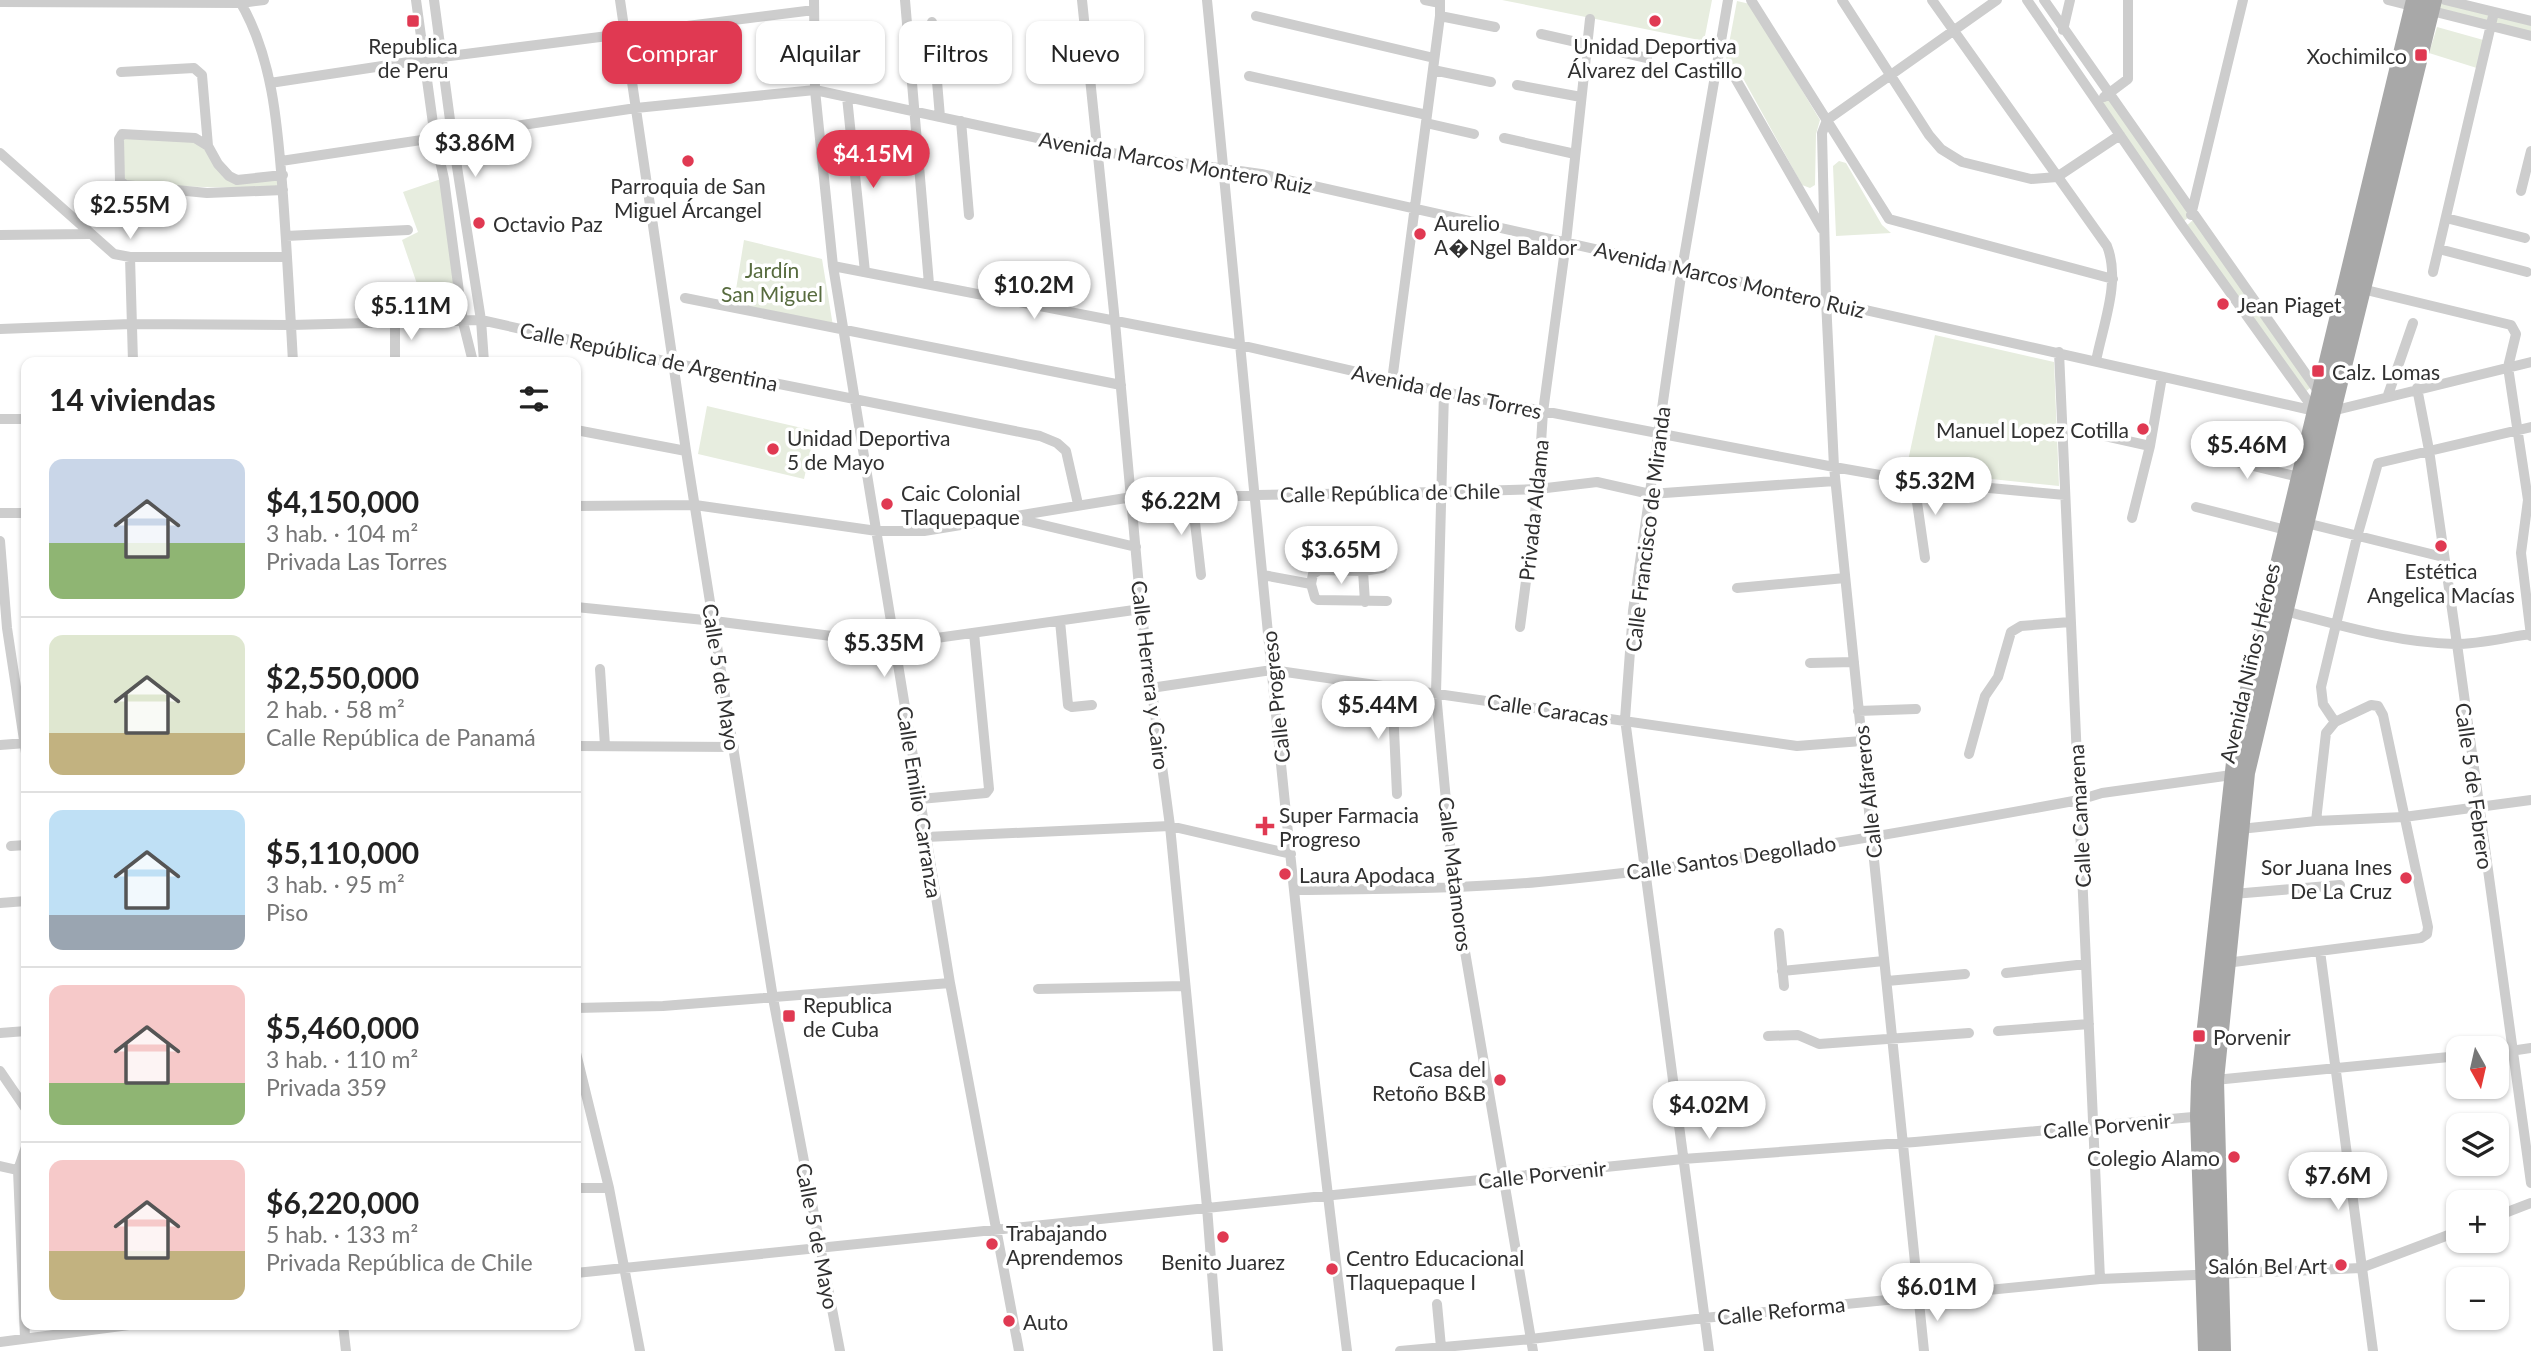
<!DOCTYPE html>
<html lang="es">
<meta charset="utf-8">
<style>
body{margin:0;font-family:Lato,sans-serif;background:#f6f6f6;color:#222;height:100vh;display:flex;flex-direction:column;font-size:26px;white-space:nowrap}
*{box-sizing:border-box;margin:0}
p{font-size:23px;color:#767676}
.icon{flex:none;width:38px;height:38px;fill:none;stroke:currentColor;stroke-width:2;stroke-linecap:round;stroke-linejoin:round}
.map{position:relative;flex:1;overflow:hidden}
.drawer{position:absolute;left:21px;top:357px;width:560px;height:973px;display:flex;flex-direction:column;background:#fff;border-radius:14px;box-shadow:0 2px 5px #0004}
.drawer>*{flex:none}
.guide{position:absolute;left:602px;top:21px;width:665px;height:63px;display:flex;gap:14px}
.needle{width:46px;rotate:172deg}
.buttons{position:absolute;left:2446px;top:1036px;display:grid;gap:14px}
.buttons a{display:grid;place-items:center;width:63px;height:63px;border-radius:14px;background:#fff;box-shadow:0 2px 5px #0004;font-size:35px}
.price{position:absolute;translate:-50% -60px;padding:0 16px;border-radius:24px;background:#fff;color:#222;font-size:23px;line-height:46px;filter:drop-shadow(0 2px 4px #0008)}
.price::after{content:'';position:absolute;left:50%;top:42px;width:21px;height:16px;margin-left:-10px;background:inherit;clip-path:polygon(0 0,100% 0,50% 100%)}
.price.selected{background:#e03952;color:#fff}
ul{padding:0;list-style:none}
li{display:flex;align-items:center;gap:21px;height:175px;padding:0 28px}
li+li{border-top:2px solid #e0e0e0}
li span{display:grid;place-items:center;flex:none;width:196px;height:140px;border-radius:14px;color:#555}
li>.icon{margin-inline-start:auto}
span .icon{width:84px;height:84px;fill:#fffc;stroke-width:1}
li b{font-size:30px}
h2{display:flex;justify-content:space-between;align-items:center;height:84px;padding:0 28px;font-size:30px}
.chip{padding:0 24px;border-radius:14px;background:#fff;box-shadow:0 2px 5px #0004;font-size:24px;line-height:63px}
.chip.selected{background:#e03952;color:#fff}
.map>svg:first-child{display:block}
.green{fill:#e7eddf}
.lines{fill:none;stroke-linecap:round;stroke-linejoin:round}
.minor{stroke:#cdcdcd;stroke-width:10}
.primary{stroke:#a8a8a8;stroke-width:18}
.poi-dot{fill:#e03952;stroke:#fff;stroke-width:2.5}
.labels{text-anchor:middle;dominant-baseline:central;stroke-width:7;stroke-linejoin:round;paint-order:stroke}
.poi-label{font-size:21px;fill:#303030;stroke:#fff;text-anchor:start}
.street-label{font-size:21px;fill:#303030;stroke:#fff}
.park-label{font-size:21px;fill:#576b3e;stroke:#fff}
</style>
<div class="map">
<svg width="2531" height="1351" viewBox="0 0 2531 1351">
<rect width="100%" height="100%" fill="#fff"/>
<!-- green -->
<path class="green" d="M1502,0H1712L1704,41Z
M1737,1L1750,4L1820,120L1816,134L1815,185L1810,188L1802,185L1738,69L1725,65Z
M2437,2L2531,25V33L2436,9Z
M2437,27L2487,41L2480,69L2429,53Z
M2108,98L2193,214L2184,221L2099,105Z
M122,134L195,138L229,176L283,179L282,189L125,185Z
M1839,161L1846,163L1882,225L1891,233L1836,236L1833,166Z
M441,179L461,321L430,322L402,240L418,232L403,192Z
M2193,220L2314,385L2305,392L2184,228Z
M744,240L822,259L833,326L733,308Z
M1935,335L2054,362L2059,486L1906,470Z
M707,406L815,431L804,479L698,454Z"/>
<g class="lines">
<!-- minor -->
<path class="minor" d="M239,0C274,58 278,131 283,196C287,252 290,307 293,362
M416,0L435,138L444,179L463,322L473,362
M434,0L452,135L481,320L484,362
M620,0L686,451L773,998L840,1351
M814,0L815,90L833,266L950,983L1019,1351
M905,0L929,284
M1082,0L1115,322L1141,609L1170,826L1207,1207L1218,1351
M1207,0C1251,450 1290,902 1347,1351
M1425,0L1440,3
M1751,0L1889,219L2113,279
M1842,0L1929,135L1941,149L1962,162L2031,179L2057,177L2120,135
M1932,0L2107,246C2121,281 2103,325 2096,361
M2027,0L2181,224L2315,411
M2044,0L2320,394
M2388,0L2531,36
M2445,0L2531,21
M0,2L241,3L264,0
M1256,16L1434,58
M1440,16L1495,27
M932,22L940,117
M2063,30L2070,0
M1541,34L1647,58
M1717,65L1734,76L1822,229
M1433,70L1491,82
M121,72L194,68L202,75L208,146L218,164L229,176L237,180L283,175
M1249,76L1427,115
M270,83L442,57L814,10
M1517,85L1581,97
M847,97L865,272
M2104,97L2128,79V0
M961,121L969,215
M1426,123L1474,134
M1504,138L1575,154
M208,146L195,138L122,134L119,139L120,181L125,185L207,193L283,190
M0,153L114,254L130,257H287
M281,161L636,108L815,90L1097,151L1261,174L2315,411H2332L2531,362
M2521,191L2531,151
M2191,215L2243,0
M2446,218L2525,238
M0,235L88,234
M286,236L408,230
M2439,249L2527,272
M130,257L133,362
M833,266L1240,345L1444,392L1834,467L1914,481L2065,495
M2433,272L2494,12
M2362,289L2511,325L2516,334L2508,367L2528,500L2521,553L2531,636
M685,298L1121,385
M395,323V362
M0,329L131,324L291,325L481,320L673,363L1040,436L1057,443L1066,451L1078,504
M2059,352L2100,1279
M1392,381L1440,16V0
M2417,388L2429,450L2457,644L2531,1183
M1444,392L1436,693L1454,887L1533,1351
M2388,395L2413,323
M0,419H26
M576,430L686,451
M2105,436L2150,446
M2204,454L2299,477
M1914,481L1925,558
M1192,496L1201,575
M576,506L695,505L877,531H924L1132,497L1443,492L1538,489L1597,482L1650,494L1835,481
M2196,507L2286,530
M0,513H26
M1013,518L1136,547
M2132,518L2150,446L2162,377
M2306,523L2443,557
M0,541L7,628L26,753
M1382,568L1363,571L1319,570L1313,574L1311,584L1315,598L1318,600L1387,601
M1363,571L1365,602
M1263,575L1311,584
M1737,588L1845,578
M576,607L714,621L894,644L1141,609
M2285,611C2339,625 2398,643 2455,644C2480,644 2507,637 2531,634
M1060,621L1068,705L1072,707L1092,705
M1520,627L1538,489L1543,412L1566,242L1590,19
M1810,663L1854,662
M600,669L605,746
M1392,687L1397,794
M1151,688L1272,670L1797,746L1862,741
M1858,711L1916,709
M2335,722L2323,704L2321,687L2357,537L2378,463L2531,427
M0,745L26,743
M576,746L734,747
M1969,754L1985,696L1998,677L2011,632L2021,626L2070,622
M920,799L986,793L989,789L974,633
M2240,829L2316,821L2404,817L2531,800
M926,837L1170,826L1291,854
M11,846L26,845
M1295,890C1376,889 1458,889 1539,882C1720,865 1900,833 2079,800L2102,793L2239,774
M2233,894L2340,885
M0,903L26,901
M1779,933L1784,986
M2320,951L2373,1351
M2226,963L2421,938L2427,934L2428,927L2383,715L2378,706L2371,705L2335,722L2326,733L2316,821
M1782,971L1884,961
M2006,973L2086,964
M1887,981L1965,974
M1038,989L1185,986
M576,1008L663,1006L950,983
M1998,1031L2089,1024
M0,1033L26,1031
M1768,1036L1798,1035L1819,1044L1969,1033
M576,1053L609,1188L640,1351
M2497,1053L2531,1048
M0,1071L26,1109
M2215,1080L2459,1056
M0,1166L26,1172
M576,1188H609
M2497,1216L2531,1203
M576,1273L1683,1159L1915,1142L2204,1116
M1437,1304L1441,1347
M343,1325L346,1351
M25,1338L18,1170L26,1147
M0,1342L129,1325
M1400,1351L1531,1339L1704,1318L2100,1279L2361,1268L2459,1231
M1709,1351L1625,719L1633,611L1682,269L1728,0
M1924,1351L1834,467L1826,300L1822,133L1827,120L1997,0"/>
<!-- primary -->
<path class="primary" d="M2207,1351L2199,1116L2200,1082L2238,735L2415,0
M2222,1351L2215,1080L2246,773L2332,411L2433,0"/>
</g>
<!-- markers -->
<g class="poi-dot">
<rect x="406" y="14" width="14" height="14" rx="3.5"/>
<circle cx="1655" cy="21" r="7"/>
<rect x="2414" y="48" width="14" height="14" rx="3.5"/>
<circle cx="688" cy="161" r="7"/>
<circle cx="479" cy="223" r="7"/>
<circle cx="1420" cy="234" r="7"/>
<circle cx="2223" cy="304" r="7"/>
<rect x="2311" y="364" width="14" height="14" rx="3.5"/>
<circle cx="2143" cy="429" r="7"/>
<circle cx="773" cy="449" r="7"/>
<circle cx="887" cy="504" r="7"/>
<circle cx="2441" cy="546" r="7"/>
<path d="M1261.5 815.5h7v7h7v7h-7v7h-7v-7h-7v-7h7z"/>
<circle cx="1285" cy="874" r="7"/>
<circle cx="2406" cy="878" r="7"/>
<rect x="782" y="1009" width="14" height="14" rx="3.5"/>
<rect x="2192" y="1029" width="14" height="14" rx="3.5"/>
<circle cx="1500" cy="1080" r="7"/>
<circle cx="2234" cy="1157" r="7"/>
<circle cx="1223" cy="1237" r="7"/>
<circle cx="992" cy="1244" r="7"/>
<circle cx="2341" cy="1265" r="7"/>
<circle cx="1332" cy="1269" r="7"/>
<circle cx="1009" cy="1321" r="7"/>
</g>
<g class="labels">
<!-- poi labels -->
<g class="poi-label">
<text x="413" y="45" text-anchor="middle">Republica<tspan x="413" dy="24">de Peru</tspan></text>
<text x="1655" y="45" text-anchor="middle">Unidad Deportiva<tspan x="1655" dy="24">Álvarez del Castillo</tspan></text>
<text x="2407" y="55" text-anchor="end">Xochimilco</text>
<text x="688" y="185" text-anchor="middle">Parroquia de San<tspan x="688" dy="24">Miguel Árcangel</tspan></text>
<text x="1434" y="222">Aurelio<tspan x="1434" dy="24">A�Ngel Baldor</tspan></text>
<text x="493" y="223">Octavio Paz</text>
<text x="2237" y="304">Jean Piaget</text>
<text x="2332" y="371">Calz. Lomas</text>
<text x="2129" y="429" text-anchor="end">Manuel Lopez Cotilla</text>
<text x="787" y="437">Unidad Deportiva<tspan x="787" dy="24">5 de Mayo</tspan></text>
<text x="901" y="492">Caic Colonial<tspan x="901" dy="24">Tlaquepaque</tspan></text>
<text x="2441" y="570" text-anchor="middle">Estética<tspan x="2441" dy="24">Angelica Macías</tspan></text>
<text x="1279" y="814">Super Farmacia<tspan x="1279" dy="24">Progreso</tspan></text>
<text x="2392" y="866" text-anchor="end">Sor Juana Ines<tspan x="2392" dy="24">De La Cruz</tspan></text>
<text x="1299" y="874">Laura Apodaca</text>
<text x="803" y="1004">Republica<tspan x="803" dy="24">de Cuba</tspan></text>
<text x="2213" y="1036">Porvenir</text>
<text x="1486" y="1068" text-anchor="end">Casa del<tspan x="1486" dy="24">Retoño B&amp;B</tspan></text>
<text x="2220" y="1157" text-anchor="end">Colegio Alamo</text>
<text x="1006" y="1232">Trabajando<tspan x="1006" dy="24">Aprendemos</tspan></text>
<text x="1346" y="1257">Centro Educacional<tspan x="1346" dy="24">Tlaquepaque I</tspan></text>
<text x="1223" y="1261" text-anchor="middle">Benito Juarez</text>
<text x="2327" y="1265" text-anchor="end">Salón Bel Art</text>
<text x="1023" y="1321">Auto</text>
</g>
<!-- street labels -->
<g class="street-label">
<text transform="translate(1176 162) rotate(10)">Avenida Marcos Montero Ruiz</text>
<text transform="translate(1730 279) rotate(13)">Avenida Marcos Montero Ruiz</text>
<text transform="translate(649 356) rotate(12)">Calle República de Argentina</text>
<text transform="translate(1447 391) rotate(12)">Avenida de las Torres</text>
<text transform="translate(1390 492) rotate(-1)">Calle República de Chile</text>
<text transform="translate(1533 510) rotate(-84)">Privada Aldama</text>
<text transform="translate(1647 529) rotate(-83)">Calle Francisco de Miranda</text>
<text transform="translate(2249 663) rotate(-77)">Avenida Niños Héroes</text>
<text transform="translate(1151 675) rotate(83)">Calle Herrera y Cairo</text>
<text transform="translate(722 677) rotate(81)">Calle 5 de Mayo</text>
<text transform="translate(1275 697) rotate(-96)">Calle Progreso</text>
<text transform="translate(1548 709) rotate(8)">Calle Caracas</text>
<text transform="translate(2475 786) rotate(82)">Calle 5 de Febrero</text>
<text transform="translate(1867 792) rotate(-96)">Calle Alfareros</text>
<text transform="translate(920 802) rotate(81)">Calle Emilio Carranza</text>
<text transform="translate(2079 816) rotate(-93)">Calle Camarena</text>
<text transform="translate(1731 857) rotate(-8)">Calle Santos Degollado</text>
<text transform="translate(1456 874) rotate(83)">Calle Matamoros</text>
<text transform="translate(2107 1125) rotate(-5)">Calle Porvenir</text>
<text transform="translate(1542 1174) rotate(-6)">Calle Porvenir</text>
<text transform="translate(818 1236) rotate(79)">Calle 5 de Mayo</text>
<text transform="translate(1781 1310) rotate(-6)">Calle Reforma</text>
</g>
<!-- park labels -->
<g class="park-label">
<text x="772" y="269">Jardín<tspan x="772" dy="24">San Miguel</tspan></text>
</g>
</g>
</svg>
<div class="buttons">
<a><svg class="needle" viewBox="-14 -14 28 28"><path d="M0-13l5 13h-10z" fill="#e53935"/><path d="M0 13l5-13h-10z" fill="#767676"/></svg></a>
<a><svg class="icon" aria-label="layers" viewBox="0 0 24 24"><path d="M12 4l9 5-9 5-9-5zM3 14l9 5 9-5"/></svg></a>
<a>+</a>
<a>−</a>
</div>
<b class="price" style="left:475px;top:179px">$3.86M</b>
<b class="price selected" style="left:873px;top:190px">$4.15M</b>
<b class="price" style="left:130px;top:241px">$2.55M</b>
<b class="price" style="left:1034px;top:321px">$10.2M</b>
<b class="price" style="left:411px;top:342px">$5.11M</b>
<b class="price" style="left:2247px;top:481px">$5.46M</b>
<b class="price" style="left:1935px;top:517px">$5.32M</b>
<b class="price" style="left:1181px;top:537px">$6.22M</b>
<b class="price" style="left:1341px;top:586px">$3.65M</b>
<b class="price" style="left:884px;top:679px">$5.35M</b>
<b class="price" style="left:1378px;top:741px">$5.44M</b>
<b class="price" style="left:1709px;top:1141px">$4.02M</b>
<b class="price" style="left:2338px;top:1212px">$7.6M</b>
<b class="price" style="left:1937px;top:1323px">$6.01M</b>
<div class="guide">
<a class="chip selected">Comprar</a>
<a class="chip">Alquilar</a>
<a class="chip">Filtros</a>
<a class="chip">Nuevo</a>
</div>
<section class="drawer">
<h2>14 viviendas<svg class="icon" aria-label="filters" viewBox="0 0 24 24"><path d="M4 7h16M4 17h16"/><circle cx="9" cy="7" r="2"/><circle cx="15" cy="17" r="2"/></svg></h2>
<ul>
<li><span style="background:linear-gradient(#c9d6e8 60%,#8fb573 0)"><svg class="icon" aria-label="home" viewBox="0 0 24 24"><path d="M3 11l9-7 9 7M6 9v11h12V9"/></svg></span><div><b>$4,150,000</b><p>3 hab. · 104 m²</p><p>Privada Las Torres</p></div></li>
<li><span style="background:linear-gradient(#dfe7d0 70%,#c2b280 0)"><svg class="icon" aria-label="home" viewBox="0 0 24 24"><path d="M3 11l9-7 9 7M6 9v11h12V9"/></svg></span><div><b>$2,550,000</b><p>2 hab. · 58 m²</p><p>Calle República de Panamá</p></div></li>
<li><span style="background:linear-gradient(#bfe0f5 75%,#9aa5b1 0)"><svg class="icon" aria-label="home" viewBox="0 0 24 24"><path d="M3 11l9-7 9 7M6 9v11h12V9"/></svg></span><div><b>$5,110,000</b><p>3 hab. · 95 m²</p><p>Piso</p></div></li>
<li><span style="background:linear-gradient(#f6c9c9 70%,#8fb573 0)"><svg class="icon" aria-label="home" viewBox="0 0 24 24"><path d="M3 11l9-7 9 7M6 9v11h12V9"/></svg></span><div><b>$5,460,000</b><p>3 hab. · 110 m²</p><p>Privada 359</p></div></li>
<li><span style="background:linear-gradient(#f6c9c9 65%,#c2b280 0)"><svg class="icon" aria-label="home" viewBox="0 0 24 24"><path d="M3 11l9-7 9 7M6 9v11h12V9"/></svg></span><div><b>$6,220,000</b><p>5 hab. · 133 m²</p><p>Privada República de Chile</p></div></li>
</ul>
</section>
</div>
